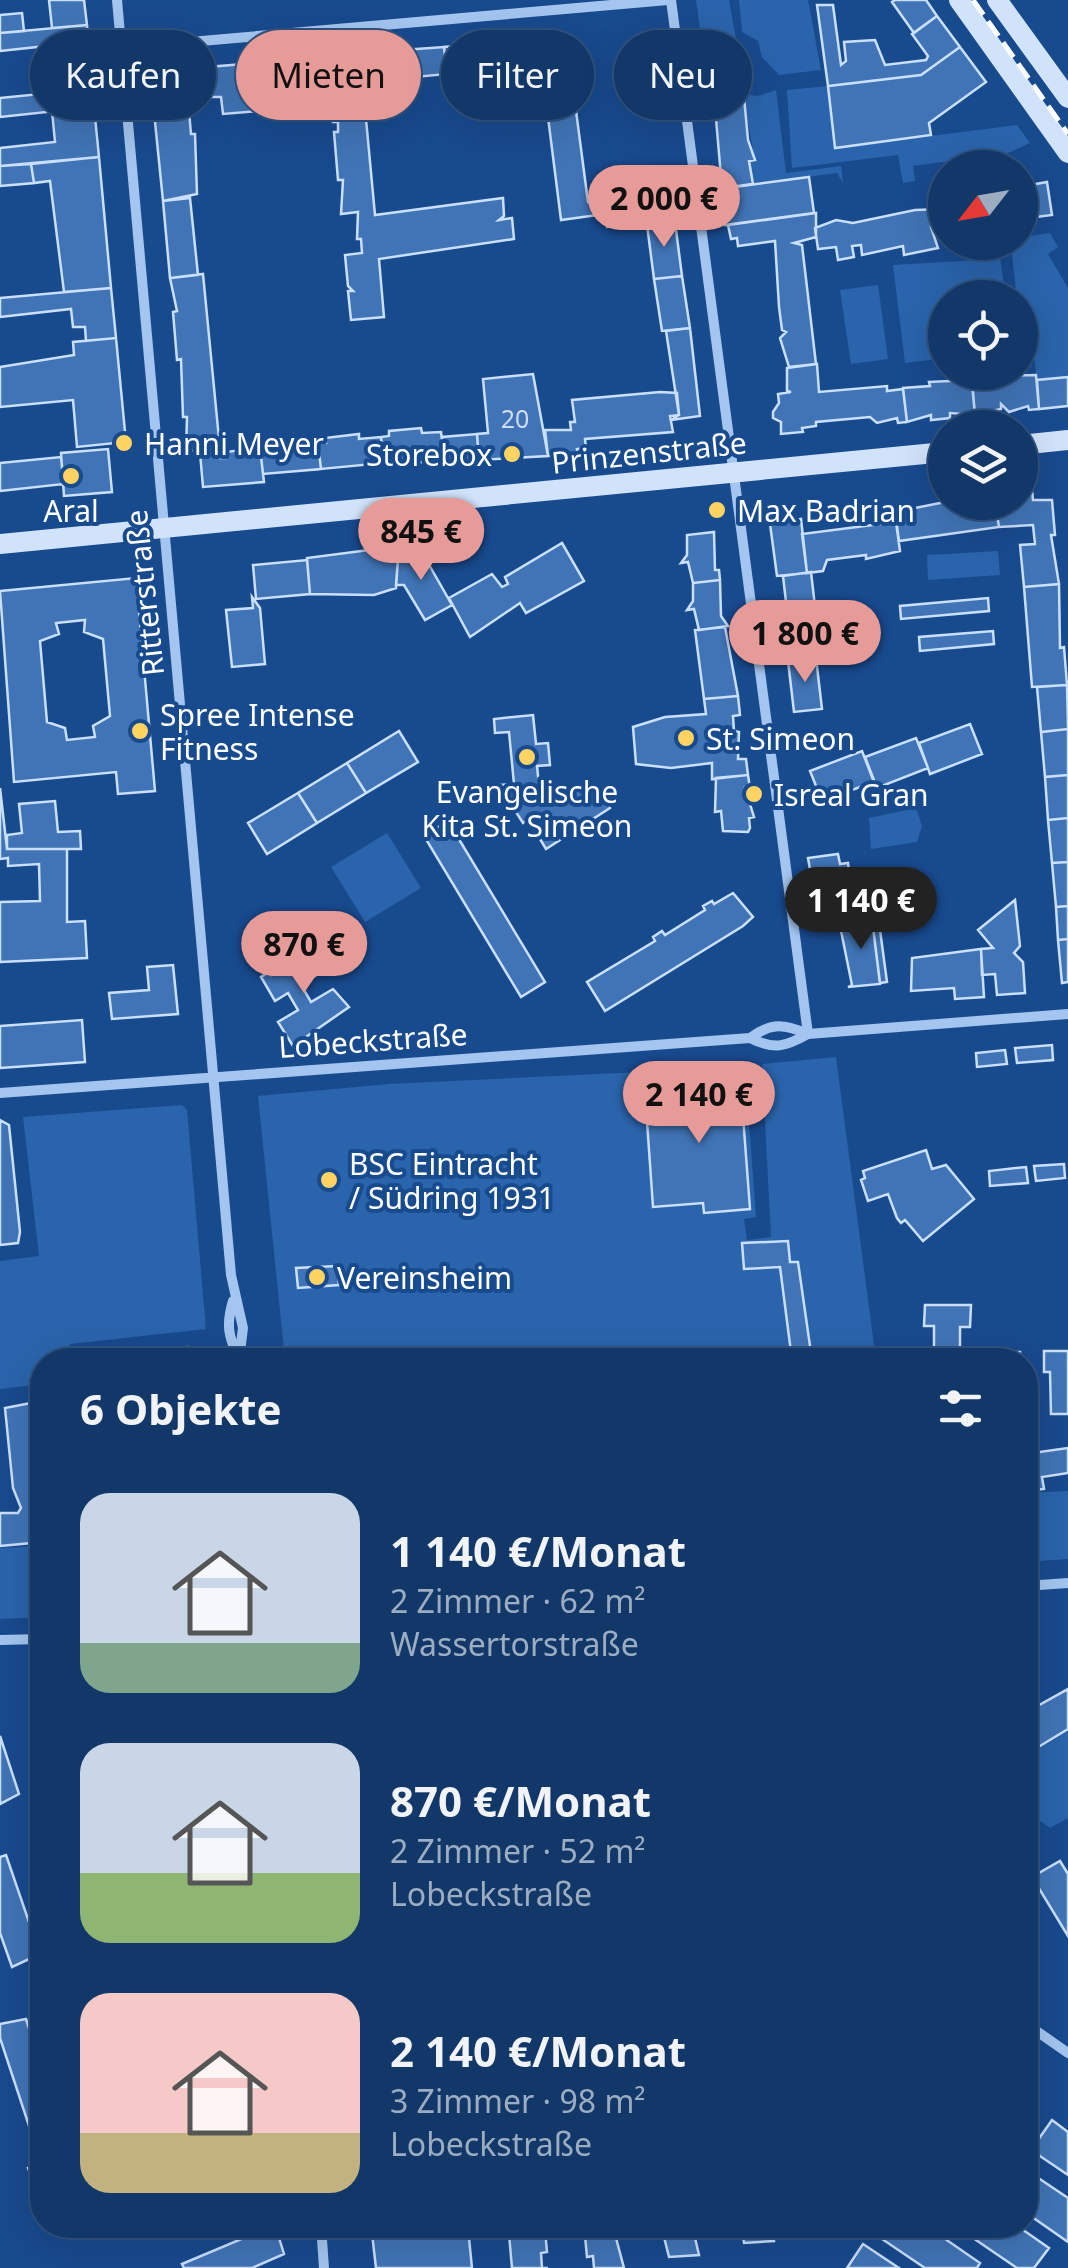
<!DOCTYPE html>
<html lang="de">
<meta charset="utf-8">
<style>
body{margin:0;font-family:"Noto Sans",sans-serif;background:#1b3f70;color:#f1f3f6;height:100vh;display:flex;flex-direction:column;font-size:38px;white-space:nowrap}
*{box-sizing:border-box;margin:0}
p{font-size:32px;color:#9cacc1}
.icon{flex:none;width:55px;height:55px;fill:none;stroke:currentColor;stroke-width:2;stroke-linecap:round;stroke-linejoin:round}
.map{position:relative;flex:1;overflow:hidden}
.panel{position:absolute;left:30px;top:1348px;width:1008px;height:890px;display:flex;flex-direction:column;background:#12386a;border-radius:40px;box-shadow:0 10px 40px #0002,0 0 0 2px #31527e}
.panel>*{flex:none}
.top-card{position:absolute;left:30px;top:30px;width:1010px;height:90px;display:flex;gap:20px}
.needle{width:65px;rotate:239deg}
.fabs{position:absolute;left:928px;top:150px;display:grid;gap:20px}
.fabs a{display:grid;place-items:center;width:110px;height:110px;border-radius:50%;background:#12386a;box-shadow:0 10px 40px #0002,0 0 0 2px #31527e;font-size:50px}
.price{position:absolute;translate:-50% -85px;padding:0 22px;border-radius:35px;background:#e69b98;color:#111;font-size:32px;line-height:65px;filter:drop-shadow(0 2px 5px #0008)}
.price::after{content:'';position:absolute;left:50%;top:60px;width:30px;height:22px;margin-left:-15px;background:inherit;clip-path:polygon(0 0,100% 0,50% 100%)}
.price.current{background:#222;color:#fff}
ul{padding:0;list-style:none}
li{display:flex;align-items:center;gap:30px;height:250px;padding:0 50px}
li span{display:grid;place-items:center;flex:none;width:280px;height:200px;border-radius:30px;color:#555}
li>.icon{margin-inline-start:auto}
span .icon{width:120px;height:120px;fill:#fffc;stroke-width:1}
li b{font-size:42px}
h2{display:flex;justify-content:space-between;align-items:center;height:120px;padding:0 50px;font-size:42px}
.pill{padding:0 35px;border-radius:45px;background:#12386a;box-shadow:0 10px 40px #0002,0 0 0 2px #31527e;font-size:35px;line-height:90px}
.pill.current{background:#e69b98;color:#111}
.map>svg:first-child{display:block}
.green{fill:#2a64ac}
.building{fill:#4074b6;stroke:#cadffb;stroke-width:2.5;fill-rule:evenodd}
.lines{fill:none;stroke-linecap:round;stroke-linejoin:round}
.street{stroke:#a3c5ef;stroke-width:10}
.secondary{stroke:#d1e3fa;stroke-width:20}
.rail{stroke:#fff;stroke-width:5;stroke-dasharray:18 8;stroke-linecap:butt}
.poi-dot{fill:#ffd361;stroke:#184a8e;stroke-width:4}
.labels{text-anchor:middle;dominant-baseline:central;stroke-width:8;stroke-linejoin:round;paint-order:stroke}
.number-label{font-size:25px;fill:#cfdced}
.poi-label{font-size:30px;fill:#fff;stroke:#184a8e;text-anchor:start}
.street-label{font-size:30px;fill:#fff;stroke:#184a8e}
</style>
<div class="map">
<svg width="1068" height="2268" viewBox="0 0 1068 2268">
<rect width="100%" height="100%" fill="#184a8e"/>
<!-- green -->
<path class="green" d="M696,0H729L736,39L702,43Z
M739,0H808L821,70L779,75L762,57L758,41L742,32Z
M828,86L836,148L1017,125L1030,143L1008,153L913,166L915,181L903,183L898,155L792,168L787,90Z
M776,90L786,173L841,166L843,183L837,173L753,184L749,161L755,160L742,94L758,96Z
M1050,233L1058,247L1048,254L1068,288V377L1037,380L1030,324L1020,325L1012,255C1016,235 1031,236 1050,233Z
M976,243H998L1005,293L989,297L945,298V358L905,363L893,265L978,260Z
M878,285L888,359L851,364L840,290Z
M998,551L1000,575L928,580L927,555Z
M916,808L922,826L917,842L871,849L869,818Z
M387,833L421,888L365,922L331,867Z
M836,1057L876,1360H285L258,1096L389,1084L745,1067L756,1217L744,1219L747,1240L771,1237L762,1064Z
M182,1105L187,1110L206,1329L70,1344L71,1360H42V1384L0,1389V1261L39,1256L23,1117Z
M1068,1491V1559L1025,1562V1493Z
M42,1546V1617L0,1619V1548Z
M1068,1731V1818L1050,1828L1025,1810V1757Z"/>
<!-- building -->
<path class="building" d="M49,0H84L87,25L52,28Z
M895,0H926L937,16L914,33L892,2Z
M817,5H833L841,65L846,61L844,42L875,40L885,65L926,60L928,56L912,34L937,16L960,47L921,75L828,86Z
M22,13L24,31L0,33V15Z
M87,25L94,107L0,117V98L51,93L47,46L0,51V33Z
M492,42L493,49L502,50L539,46L542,72L505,77L504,66L483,69L481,44Z
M567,42L588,202L603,200L605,214L561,220L539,46Z
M481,44L483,71L447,74L444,47Z
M444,47L447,74L405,78L403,50Z
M960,47L986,82L929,123L931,135L835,148L828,86L921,75Z
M403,50L406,84L380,87L376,82L363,87L375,215L503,198L504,216L499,220L512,218L514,239L379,259L384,317L351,320L348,291H353L348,286L345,255L362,253L361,239H357L358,212L341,214L343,180H338L334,132H338V122H333L330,89L317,86L313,92L282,95L279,61L330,56L331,67L359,65L358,54Z
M724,57L741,65L748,140L755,160L749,161L753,184L722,188L714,96L710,97L708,83L712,82V59Z
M279,61L284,109L223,114L221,97H211L208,67Z
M208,67L211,97L178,100L177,96L169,97V103L153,102L151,72Z
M177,96L188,99L191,134H195L197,194L163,201L153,102L169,103V97Z
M94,107L99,157L0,166V148L55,142L52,111Z
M99,157L111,288L64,292L50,181L34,183L31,164Z
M31,164L34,183L0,186V166Z
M809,177L814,213L725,225L720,189Z
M1028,177L1030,185L1047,182L1052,215L1020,219V180Z
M945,189V225L931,227L938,248L904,255L903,246L862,255L861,245L852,246L854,257L838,260L836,247L818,249L815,228L836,220L853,223L915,210L944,209L938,190Z
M671,192L675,222L607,227L603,200Z
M190,198L198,275L170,278L163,201Z
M816,213V237L794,243L802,245L816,364L789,367L780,338L786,332L782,330L779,307L775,241L738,246L737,238L731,239L728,225Z
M675,222L682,276L654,279L647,225Z
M203,274L219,439L199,441L200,450L186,451L187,417H183L181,359L177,360L173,312L177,311L170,278Z
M682,276L690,328L662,331L654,279Z
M111,288L116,338L86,341L85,327H73L71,309L0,317V298Z
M690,328L700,416L671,420L679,415L666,331Z
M116,338L126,442L77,447L73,400L0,407V367L74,355L73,342Z
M817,364L819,392L887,386V391L903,389L907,422L898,423L897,418L877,423L870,417L816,422V426L802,428L803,432L781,434V422L773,418V412L779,403L778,394L791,392L787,391V368Z
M533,374L548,456L479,460L477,434L488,433L483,379Z
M1036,375L1039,409L1029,410L1028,406L1009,412L1001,404V409L975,415L972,384L997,381V376Z
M1068,377V406L1039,409L1037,380Z
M972,380L975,415L950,413V418L931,420V415L907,422L903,388L930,386L929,382Z
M660,392L677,393L679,415L670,416L673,432L585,439L586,448L577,449L578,453L548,456L545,430H571L570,422H575L572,400Z
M421,428L422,433L441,432L444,457L431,458V462L384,463L381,437L389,436V431Z
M359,434V439L381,437L384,463L321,469L318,444L326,443L325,438Z
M477,434L479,462L445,466L442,437Z
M219,439L220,458H225V452L260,448L264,482L203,487L199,441Z
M310,442L318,444L321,469L263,474L260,448Z
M108,449L112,492L64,496L61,453Z
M61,457L64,484L0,491V463Z
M1032,490L1033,500H1052L1055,535H1051L1059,584L1024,587L1020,545L1035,544L1033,525L999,527L995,502H1020V492Z
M945,502H995L999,527L899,541L895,512Z
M801,519L807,573L777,576L770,524Z
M896,522L900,551L866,559V555L827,560L823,571L807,573L802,534Z
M714,532L715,570H719L720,580L693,583L688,562L681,563L687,555V535Z
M562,543L584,581L526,613L520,603L470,637L449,598L492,574L502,587L508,584L505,577Z
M420,549L452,605L425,620L404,585H396L398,559L394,560L393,551Z
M369,550L393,551L394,560L398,559L396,588L374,595L310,594L307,558Z
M307,560L310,594L256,599L253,565Z
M811,572L817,624L789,628L783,576Z
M136,578L155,791L118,794L116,772L14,782L0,591ZM85,620L84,632L103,639L110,716L93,726L95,737L67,740L65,728L47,722L40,641L59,634L56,623Z
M720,580L721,616L728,626L699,630L694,609L687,610L693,601V583Z
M1059,584L1060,648L1064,647L1067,685L1032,687L1024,587Z
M252,597L260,608L265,664L232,667L226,610L253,608Z
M988,598L989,611L901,619L900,606Z
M817,624L822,657L796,660L791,627Z
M725,627L738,696L704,699L695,630Z
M993,631L994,644L920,651L919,637Z
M816,658L822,709L794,712L788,661Z
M1067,685L1068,729L1041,732L1037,687Z
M738,696L740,715L733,716L734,731L739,732L738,759H746L748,775L712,779V763L671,768L636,764L633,727L665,717L706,714L704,699Z
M533,715L536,744L548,743L550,765L537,766L540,795L502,798L501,785L514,784L509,732L495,733L494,719Z
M970,724L982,754L930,774L919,743Z
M1068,729V775L1045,777L1041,732Z
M399,731L418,762L366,793L347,763Z
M916,738L928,768L877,788L865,757Z
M862,751L874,782L822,801L810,771Z
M347,763L366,793L317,823L298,793Z
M748,775L750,788H745L754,817L749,818L750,828L748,832L723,831L721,811L715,812L716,778Z
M1068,775V818L1048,820L1045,777Z
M0,788L7,849H67V922L85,921L87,958L0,962V902L40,901L39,864L8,866V858L0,859Z
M604,789L610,808L546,849L528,819L523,823L514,809L515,797Z
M298,793L317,823L267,854L248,823Z
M55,801L58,832L80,831L81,849H7V835L22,833L19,804Z
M1068,818V862L1052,863L1048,820Z
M448,821L545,982L521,997L424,836Z
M838,854L840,864L848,863L855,919L839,921L838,913L821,915L816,875H811L808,858Z
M1068,862V906L1056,907L1052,863Z
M733,893L753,917L743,926L605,1011L587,982L655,941L653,937L662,931L665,935L705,910L703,906L712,901L714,904Z
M1015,900L1020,946L1014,953L1023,962L1025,993L997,995L995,974L982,975L981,949L993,948L978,930Z
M1068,906V939L1058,940L1056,907Z
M878,915L887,982L880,983L872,919L855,918Z
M872,919L880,984L848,987L852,985L839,921Z
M1068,939V982L1062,983L1058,940Z
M320,946L328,968L301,985L311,1002L333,989L349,1007L293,1046L278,1022L298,1010L288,993L275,1001L261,977L269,972L271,975L297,954L299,958Z
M981,949L984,997L955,999L954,988L911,991L912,958Z
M173,965L178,1014L112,1019L109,993L149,990L147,967Z
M82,1020L85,1062L0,1068V1026Z
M1052,1045L1053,1060L1017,1063L1015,1048Z
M1005,1050L1007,1064L977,1067L976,1053Z
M740,1076L750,1209L704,1213L703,1203L653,1207L645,1093L696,1089L695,1080Z
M0,1120L9,1125L20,1232L18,1243L0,1245Z
M926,1150L932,1169L946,1165L974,1199L923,1241L905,1220L901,1223L897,1218L888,1194L868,1201L861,1180L865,1178L863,1171Z
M1064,1164L1065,1178L1036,1181L1034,1166Z
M1026,1167L1028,1183L990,1186L989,1171Z
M788,1241L790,1262H798L812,1360H792L780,1267L744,1269L742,1243Z
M337,1266L339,1285L298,1288L296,1268Z
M925,1305H971L970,1327H960V1355L967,1356V1360H923V1356H934V1326H924Z
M187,1347L188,1360H97V1354Z
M1044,1351H1068V1414H1051L1050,1372H1044Z
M967,1352H1020V1360H967Z
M36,1402L42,1423V1542L0,1546V1513H18L21,1508L13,1488L5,1408Z
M1068,1448V1473L1042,1477L1044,1489L1025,1491V1454Z
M1068,1689V1729L1025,1755V1713Z
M0,1736L19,1794L0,1804Z
M6,1855L40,1954L12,1967L0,1933V1857Z
M1060,1861L1068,1874V1936L1032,1877Z
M26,2019L42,2069V2128L31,2132L0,2038V2024Z
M1052,2120L1068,2132V2175L1031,2150Z
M42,2163V2200L40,2201L28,2168Z
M1025,2169L1068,2198V2242L1025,2212Z
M275,2225L284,2254L252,2268H184L182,2264Z
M371,2225H468L469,2230L574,2225V2236L556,2237L555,2229L545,2230L547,2252L541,2253L542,2268H548H512L509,2234L469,2238L472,2268H376Z
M584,2225H621L622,2237L616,2238L624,2268H594L593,2256L587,2257Z
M661,2225H692L699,2255L669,2257Z
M737,2225L772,2226L774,2241L744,2243L742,2228Z
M887,2225H925L980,2263L977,2268H925L879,2237Z
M954,2225H1016L1049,2248L1034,2268H1017Z
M863,2244L899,2268H847Z"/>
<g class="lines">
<!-- street -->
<path class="street" d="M117,0L231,1275L243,1328L239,1360
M671,0L808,1034
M121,48L668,0
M750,1038C772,1022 784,1024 808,1034
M0,1093L750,1038C774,1050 785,1047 808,1034L1068,1014
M233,1301C226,1324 228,1337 239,1358
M1025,1586L1068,1583
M0,1640L42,1639
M1025,2023L1068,2053
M321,2225L324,2268"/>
<!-- secondary -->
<path class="secondary" d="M959,0L1068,153
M997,0L1068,98
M1020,445L1068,440
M0,544L945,452"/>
<!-- rail -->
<path class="rail" d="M973,0L1068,134"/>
</g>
<!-- markers -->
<g class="poi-dot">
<circle cx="124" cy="443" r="10"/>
<circle cx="512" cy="454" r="10"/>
<circle cx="71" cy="476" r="10"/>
<circle cx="717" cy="510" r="10"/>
<circle cx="140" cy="731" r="10"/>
<circle cx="686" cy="738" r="10"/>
<circle cx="527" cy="757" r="10"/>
<circle cx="754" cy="794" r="10"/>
<circle cx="329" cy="1180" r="10"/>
<circle cx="317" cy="1277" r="10"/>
</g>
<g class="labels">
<!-- number labels -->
<g class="number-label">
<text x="515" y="418">20</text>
</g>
<!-- poi labels -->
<g class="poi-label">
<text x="144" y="443">Hanni Meyer</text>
<text x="492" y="454" text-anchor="end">Storebox</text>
<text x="71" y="510" text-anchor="middle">Aral</text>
<text x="737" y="510">Max Badrian</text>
<text x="160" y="714">Spree Intense<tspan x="160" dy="34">Fitness</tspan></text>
<text x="706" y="738">St. Simeon</text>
<text x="527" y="791" text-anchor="middle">Evangelische<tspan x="527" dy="34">Kita St. Simeon</tspan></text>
<text x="774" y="794">Isreal Gran</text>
<text x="349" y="1163">BSC Eintracht<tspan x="349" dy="34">/ Südring 1931</tspan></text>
<text x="337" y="1277">Vereinsheim</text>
</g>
<!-- street labels -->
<g class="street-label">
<text transform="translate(649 452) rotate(-6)">Prinzenstraße</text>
<text transform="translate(144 593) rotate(-96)">Ritterstraße</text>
<text transform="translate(373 1040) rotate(-4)">Lobeckstraße</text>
</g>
</g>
</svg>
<div class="fabs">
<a><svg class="needle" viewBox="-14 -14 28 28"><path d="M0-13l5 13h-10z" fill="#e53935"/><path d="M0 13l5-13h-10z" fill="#9cacc1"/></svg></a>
<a><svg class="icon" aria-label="locate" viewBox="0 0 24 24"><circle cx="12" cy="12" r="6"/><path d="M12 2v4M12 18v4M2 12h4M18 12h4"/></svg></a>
<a><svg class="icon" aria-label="layers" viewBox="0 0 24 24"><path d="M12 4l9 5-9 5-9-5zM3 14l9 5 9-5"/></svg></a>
</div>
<b class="price" style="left:664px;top:250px">2 000 €</b>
<b class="price" style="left:421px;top:583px">845 €</b>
<b class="price" style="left:805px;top:685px">1 800 €</b>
<b class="price current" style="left:861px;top:952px">1 140 €</b>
<b class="price" style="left:304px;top:996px">870 €</b>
<b class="price" style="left:699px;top:1146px">2 140 €</b>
<div class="top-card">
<a class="pill">Kaufen</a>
<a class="pill current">Mieten</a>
<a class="pill">Filter</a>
<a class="pill">Neu</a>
</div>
<section class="panel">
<h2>6 Objekte<svg class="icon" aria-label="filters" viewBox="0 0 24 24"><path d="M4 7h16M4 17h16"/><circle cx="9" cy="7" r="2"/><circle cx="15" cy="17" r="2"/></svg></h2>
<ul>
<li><span style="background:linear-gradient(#c9d6e8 75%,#7fa58c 0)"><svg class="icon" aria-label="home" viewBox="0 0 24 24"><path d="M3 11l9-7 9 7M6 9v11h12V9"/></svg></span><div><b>1 140 €/Monat</b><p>2 Zimmer · 62 m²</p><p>Wassertorstraße</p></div></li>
<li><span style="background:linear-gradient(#c9d6e8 65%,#8fb573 0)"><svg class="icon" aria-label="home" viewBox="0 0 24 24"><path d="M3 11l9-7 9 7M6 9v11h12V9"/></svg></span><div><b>870 €/Monat</b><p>2 Zimmer · 52 m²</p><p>Lobeckstraße</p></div></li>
<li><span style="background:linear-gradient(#f6c9c9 70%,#c2b280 0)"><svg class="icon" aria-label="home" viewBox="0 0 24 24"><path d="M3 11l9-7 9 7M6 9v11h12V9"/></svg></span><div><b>2 140 €/Monat</b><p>3 Zimmer · 98 m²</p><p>Lobeckstraße</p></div></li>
</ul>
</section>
</div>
